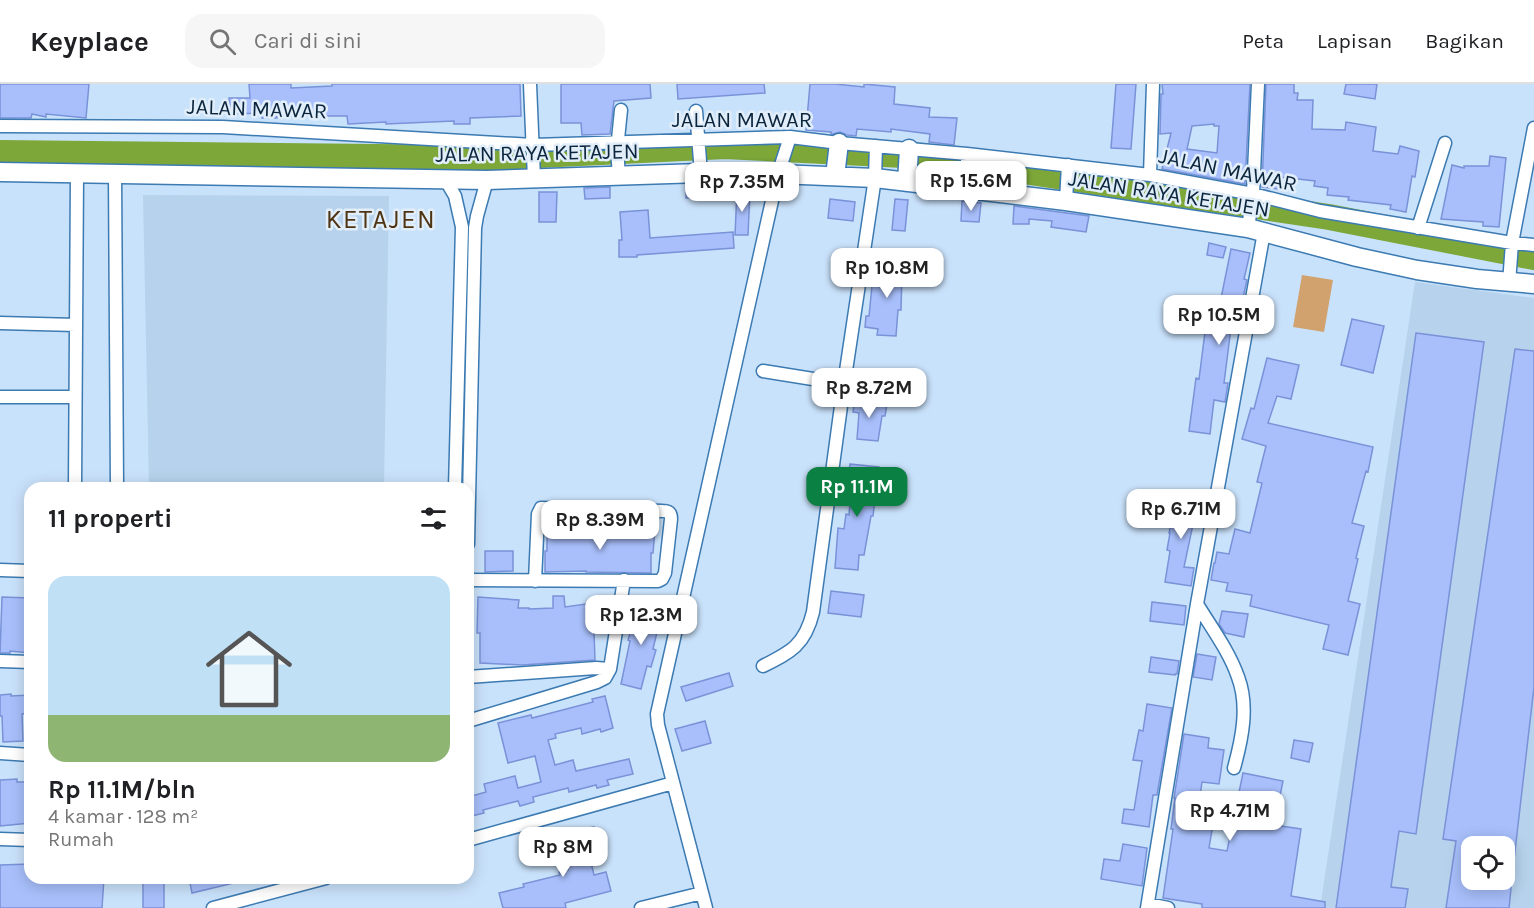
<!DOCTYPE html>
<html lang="id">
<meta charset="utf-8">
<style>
body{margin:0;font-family:Karla,sans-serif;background:#f6f6f6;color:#202124;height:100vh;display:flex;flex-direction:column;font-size:22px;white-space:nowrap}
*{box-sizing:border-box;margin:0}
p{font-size:20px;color:#757577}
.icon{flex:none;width:33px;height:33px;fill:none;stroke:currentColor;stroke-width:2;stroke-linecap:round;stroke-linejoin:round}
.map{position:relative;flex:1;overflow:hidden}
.side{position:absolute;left:24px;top:398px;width:450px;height:402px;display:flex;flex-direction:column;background:#fff;border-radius:18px;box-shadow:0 3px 15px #0003}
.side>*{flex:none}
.tools{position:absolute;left:1461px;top:752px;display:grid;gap:12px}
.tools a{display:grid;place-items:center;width:54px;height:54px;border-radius:12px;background:#fff;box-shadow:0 3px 15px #0003;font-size:30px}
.price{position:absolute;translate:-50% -51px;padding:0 14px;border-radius:12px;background:#fff;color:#222;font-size:20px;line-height:39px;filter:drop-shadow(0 2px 3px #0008)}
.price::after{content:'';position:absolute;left:50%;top:36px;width:18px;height:14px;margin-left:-9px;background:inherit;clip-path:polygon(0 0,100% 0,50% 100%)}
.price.current{background:#0b8043;color:#fff}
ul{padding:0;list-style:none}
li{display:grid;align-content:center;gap:12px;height:318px;padding:0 24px}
li span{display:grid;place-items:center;height:186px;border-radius:18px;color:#555}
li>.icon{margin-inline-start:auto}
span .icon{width:108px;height:108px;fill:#fffc;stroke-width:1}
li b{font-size:26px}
h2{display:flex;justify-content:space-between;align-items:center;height:72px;padding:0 24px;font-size:26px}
header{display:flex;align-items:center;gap:36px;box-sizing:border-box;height:84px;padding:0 30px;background:#fff;border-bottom:2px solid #e0e0e0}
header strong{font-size:28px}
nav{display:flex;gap:33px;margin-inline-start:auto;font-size:21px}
.search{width:420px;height:54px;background:#f6f6f6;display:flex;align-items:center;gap:15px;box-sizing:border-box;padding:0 21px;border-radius:18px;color:#757577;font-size:22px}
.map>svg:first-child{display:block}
.built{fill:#b7d2ec;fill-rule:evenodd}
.green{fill:#d2a26e}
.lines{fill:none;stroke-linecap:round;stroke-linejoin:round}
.river{stroke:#7da839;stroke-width:26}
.building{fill:#a8bffb;stroke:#7992d8;stroke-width:1.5;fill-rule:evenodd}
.street-casing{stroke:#3c7ab2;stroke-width:15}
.secondary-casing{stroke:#3c7ab2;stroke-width:21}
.street{stroke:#fff;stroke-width:12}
.secondary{stroke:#fff;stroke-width:18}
.labels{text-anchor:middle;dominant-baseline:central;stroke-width:5;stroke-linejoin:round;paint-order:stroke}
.street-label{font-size:22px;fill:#0b253c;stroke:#e1eefa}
.quarter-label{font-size:26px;letter-spacing:1.5px;fill:#4f3414;stroke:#e1eefa}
</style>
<header>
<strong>Keyplace</strong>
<div class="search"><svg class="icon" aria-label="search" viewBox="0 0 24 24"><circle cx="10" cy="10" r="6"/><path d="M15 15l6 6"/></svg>Cari di sini</div>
<nav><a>Peta</a><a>Lapisan</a><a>Bagikan</a></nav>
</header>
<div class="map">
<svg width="1534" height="824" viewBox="0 0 1534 824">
<rect width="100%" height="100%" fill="#c9e2fb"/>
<!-- built -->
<path class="built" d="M143,111L389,112L384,403H149Z
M1415,198L1534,214V824H1320ZM1472,762H1504V795H1472Z"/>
<!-- green -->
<path class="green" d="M1302,191L1333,196L1324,248L1293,243Z"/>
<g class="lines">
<!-- river -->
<path class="river" d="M0,69L475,74L725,62L924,72L1329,133L1534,173"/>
</g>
<!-- building -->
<path class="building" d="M0,0H89L86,34L46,30V33L32,30L31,34H0Z
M249,0H291V4L332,2V0H520L521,32L470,34V40H454V37L386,40V38L348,40L347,32H277V34H262V29L230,30L229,14H250Z
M561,0H650L651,14L614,17L610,50L582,51L581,39H561Z
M677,0H764L765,9L678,15Z
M810,0H835L864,3V0L895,3L894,20L930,24L929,33L957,34L954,61L929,58L930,50L891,45V48L857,45L856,52L847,51L840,48L833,50H831V48L806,46Z
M1116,0H1136L1131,65L1111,64Z
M1162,0H1250L1245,100L1162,85L1171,49L1160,50L1161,10H1163ZM1214,40V42H1219L1217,69L1187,65L1192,42Z
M1266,0H1294V9H1298L1297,16H1313L1312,45L1345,46L1346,38L1376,43L1373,67L1398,70L1400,62L1419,67L1415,93L1412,92L1406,128L1390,125L1391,121L1348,116L1349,113L1327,111L1328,104L1314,102L1315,97L1280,93L1278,105L1262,103Z
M1346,0H1377L1375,15L1344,10Z
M1490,72L1506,74L1499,143L1483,142V138L1441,135L1452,81L1464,84V82H1489Z
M708,100L709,113L686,114V101Z
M610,103V114L585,115L584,104Z
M737,106L750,107L748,151H735Z
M539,108H557L556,138H539Z
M830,115L855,118L853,137L828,134Z
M895,115L908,116L905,147L892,146Z
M962,117L981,119L979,138L961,137Z
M1014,122L1089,132L1086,148L1051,143L1052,137L1029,135V140H1013Z
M648,126L650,154L733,148L734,164L637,171V173H619V156H622L620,128Z
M1209,159L1226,163L1223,174L1207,171Z
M1231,165L1250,169L1244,195L1247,196L1236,245L1231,244L1224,299H1228L1225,318L1214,316L1210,350L1189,347L1196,294L1199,295L1205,248L1214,249Z
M886,174L908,176L907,189L902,188L901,226H898L896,252L877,251L878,245L865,243L866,232H869L872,202L884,203Z
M1352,235L1384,242L1373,289L1341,281Z
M1416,249L1484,258L1416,750L1399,747L1391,803L1408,805L1405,824H1336Z
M1515,265L1534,267V603L1512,793H1504V762H1472V795H1512L1509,824H1446L1456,757L1443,755Z
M1267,274L1299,281L1291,315L1277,312L1268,339L1373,363L1368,388L1366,387L1352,439L1364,442L1356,474L1358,475L1348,517L1360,520L1348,571L1323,565L1329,541L1250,522L1252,511L1226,507L1228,499L1211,496L1214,479H1215L1217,468L1229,470L1235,445L1250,449L1262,399L1257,398L1266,362L1242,355L1251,324L1254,325Z
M855,315L887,320L885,332H882L878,357L857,355L859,329L853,328Z
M850,380L879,383L873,432H871L864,471H859L858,486L835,484L838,444L844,445L846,430L849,431L850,419L852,420L856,392H849Z
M1177,411L1200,415L1199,426H1196L1184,483L1194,484L1191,502L1165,498L1170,467L1167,466L1170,449H1169Z
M578,445L655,446L653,469H651V489L586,488V487L545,488V467H547V447Z
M485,467H513V487L485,488Z
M831,507L864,511L861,533L828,529Z
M553,512H564L565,523L600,518L601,547L594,548L595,576L522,581L480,579V549H477L478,513L519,516L518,524H529V525L553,524Z
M2,513L30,514V569L10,567V569H0Z
M1152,518L1186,522L1184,541L1150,537Z
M639,521L662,527L653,565L656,566L651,583L647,582L641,605L621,600L630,557L628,556Z
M1222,527L1248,530L1244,553L1225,549L1219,540Z
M1197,570L1216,573L1212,596L1193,593Z
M1151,573L1179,577L1177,590H1175V591L1149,588Z
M729,589L733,602L686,617L681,603Z
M11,610V612L30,611V629L22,630L23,657L3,658L2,632H0V611Z
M605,612L613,644L601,648L600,645L582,650L581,644L555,650L556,654L548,656L555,681L573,676L576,687L629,675L633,690L607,696L609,701L597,704L596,701L569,708L568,704L533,713L534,718L520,722L518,717L483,726L484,729L468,733V713L486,708L484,700L515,692L518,704L541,698L535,672L508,679L498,639L531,631L532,634L593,618L592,615Z
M1147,620L1172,624L1157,711H1153L1149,743L1122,739L1124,725L1134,726L1142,677L1133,676L1139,646L1143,647Z
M705,637L711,659L682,667L675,645Z
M1184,650L1209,654L1208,664L1224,666L1219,700L1202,698L1198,726L1215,728L1209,764L1227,767L1243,689L1283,697L1274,741L1301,745L1291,812L1325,818V824H1202V820L1163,814L1173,745H1171L1175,714H1174Z
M1294,656L1313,659L1309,678L1291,674Z
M17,695V698H30V739L0,742V696Z
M594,743L599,763L588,766L594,791L606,788L611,807L565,819L566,824H503L499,809L524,803L523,800L560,791L559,788L568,786L558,751Z
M1123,760L1147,764L1142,802L1101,795L1104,775L1120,777Z
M30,780V794H104L102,824H0V781Z
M143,794H164V824H143Z
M189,794H237L238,798L192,809Z"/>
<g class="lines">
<defs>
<path id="street" d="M530,0L534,95
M696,27L701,89
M0,42L223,43L533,61L790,53L839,59L967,70L1150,91L1253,110L1320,127L1512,159L1534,161
M115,89L117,404
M1150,91L1153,0
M619,92L617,65L621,26
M445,95L455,112L462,143L455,404
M967,104V70
M1066,117L1068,81
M1248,144L1253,110L1258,0
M1418,144L1445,59
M1509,199L1512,159L1534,44
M0,239L76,241
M763,287L844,300
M0,313H75
M75,404L77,90
M468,460L475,144L477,132L487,96
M0,486L30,487
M468,496L658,497L662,495L665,489L671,435C671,429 669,427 663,427L541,424L538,430L535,497
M1197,520C1211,543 1229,567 1238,593C1249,622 1242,655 1234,684
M0,577L30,578
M763,582C791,568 805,561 813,528L844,300L875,94L876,62
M468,593L596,584L610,585
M468,637L597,598L605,594L610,585L624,496
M0,669L30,671
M0,755L30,756
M468,756L673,699
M1148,820L1168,824
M213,824L326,794
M641,824L702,809
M706,824L658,641L657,630L778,90L790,53
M1147,824L1197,520L1264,148"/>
<path id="secondary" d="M0,88L487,96L701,89L778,90L875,94L1066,117L1248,144L1357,173L1417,186L1477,195L1534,200
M835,92L839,59
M907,98L909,65"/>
</defs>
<!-- street casing -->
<use href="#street" class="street-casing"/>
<!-- secondary casing -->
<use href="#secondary" class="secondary-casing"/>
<!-- street -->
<use href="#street" class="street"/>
<!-- secondary -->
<use href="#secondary" class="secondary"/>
</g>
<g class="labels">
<!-- street labels -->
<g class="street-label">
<text transform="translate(257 25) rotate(2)">JALAN MAWAR</text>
<text x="742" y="36">JALAN MAWAR</text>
<text transform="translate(537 69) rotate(-1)">JALAN RAYA KETAJEN</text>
<text transform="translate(1228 86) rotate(12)">JALAN MAWAR</text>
<text transform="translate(1169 110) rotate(9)">JALAN RAYA KETAJEN</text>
</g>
<!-- quarter labels -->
<g class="quarter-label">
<text x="381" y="135">KETAJEN</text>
</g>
</g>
</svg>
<div class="tools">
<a><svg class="icon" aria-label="locate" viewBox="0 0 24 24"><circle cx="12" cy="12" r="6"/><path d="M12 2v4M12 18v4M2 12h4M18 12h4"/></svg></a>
</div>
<b class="price" style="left:971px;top:128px">Rp 15.6M</b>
<b class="price" style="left:742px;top:129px">Rp 7.35M</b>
<b class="price" style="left:887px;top:215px">Rp 10.8M</b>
<b class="price" style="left:1219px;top:262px">Rp 10.5M</b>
<b class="price" style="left:869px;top:335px">Rp 8.72M</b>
<b class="price current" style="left:857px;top:434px">Rp 11.1M</b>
<b class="price" style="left:1181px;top:456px">Rp 6.71M</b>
<b class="price" style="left:600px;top:467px">Rp 8.39M</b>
<b class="price" style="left:641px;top:562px">Rp 12.3M</b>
<b class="price" style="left:1230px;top:758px">Rp 4.71M</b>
<b class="price" style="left:563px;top:794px">Rp 8M</b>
<section class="side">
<h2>11 properti<svg class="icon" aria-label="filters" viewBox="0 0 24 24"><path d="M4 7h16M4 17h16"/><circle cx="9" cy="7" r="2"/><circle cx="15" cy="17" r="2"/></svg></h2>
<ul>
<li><span style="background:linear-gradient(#bfe0f5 75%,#8fb573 0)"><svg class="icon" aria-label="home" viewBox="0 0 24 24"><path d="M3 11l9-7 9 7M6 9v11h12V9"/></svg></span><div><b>Rp 11.1M/bln</b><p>4 kamar · 128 m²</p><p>Rumah</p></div></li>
</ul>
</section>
</div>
